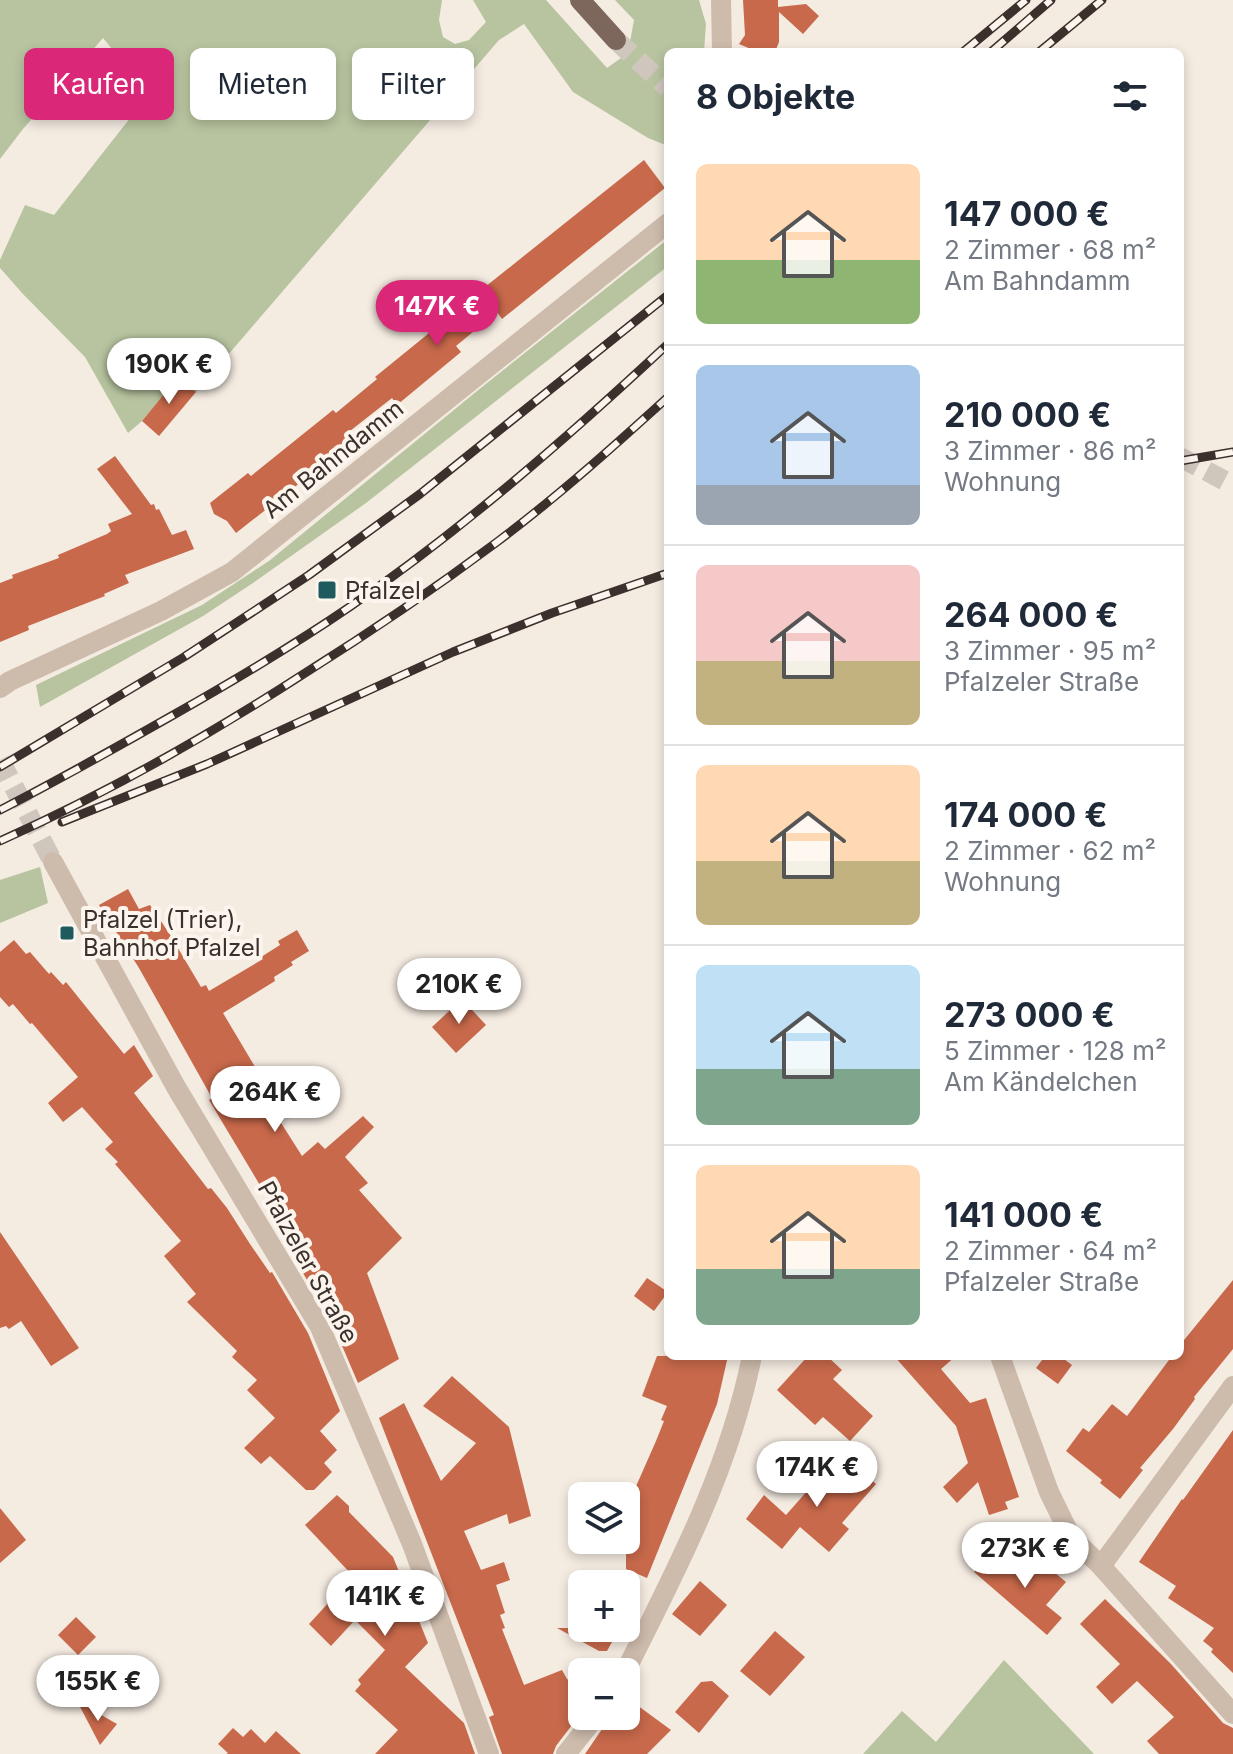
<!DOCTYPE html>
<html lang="de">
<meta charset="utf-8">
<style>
body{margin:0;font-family:Inter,sans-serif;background:#f2f2f3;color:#1f2937;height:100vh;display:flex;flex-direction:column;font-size:30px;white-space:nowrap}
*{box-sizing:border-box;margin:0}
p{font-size:26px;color:#747a83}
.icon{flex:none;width:44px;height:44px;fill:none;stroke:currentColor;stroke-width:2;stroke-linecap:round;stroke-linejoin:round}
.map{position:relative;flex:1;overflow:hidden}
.details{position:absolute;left:664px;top:48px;width:520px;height:1312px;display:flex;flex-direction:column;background:#fff;border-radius:12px;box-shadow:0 4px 12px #0003}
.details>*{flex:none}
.banner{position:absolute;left:24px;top:48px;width:520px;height:72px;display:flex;gap:16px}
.tools{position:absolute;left:568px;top:1482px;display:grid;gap:16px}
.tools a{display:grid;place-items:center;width:72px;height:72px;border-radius:12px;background:#fff;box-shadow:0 4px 12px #0003;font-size:40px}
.price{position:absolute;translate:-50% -68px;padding:0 18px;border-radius:28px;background:#fff;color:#222;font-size:26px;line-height:52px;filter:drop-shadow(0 2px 4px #0008)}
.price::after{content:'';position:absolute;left:50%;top:48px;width:24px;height:18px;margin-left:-12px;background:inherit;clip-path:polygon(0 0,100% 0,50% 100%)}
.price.on{background:#db2777;color:#fff}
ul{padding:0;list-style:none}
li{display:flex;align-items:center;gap:24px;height:200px;padding:0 32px}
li+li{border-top:2px solid #e0e1e3}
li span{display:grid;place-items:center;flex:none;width:224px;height:160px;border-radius:12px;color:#555}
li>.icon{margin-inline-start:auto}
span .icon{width:96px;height:96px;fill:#fffc;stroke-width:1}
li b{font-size:34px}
h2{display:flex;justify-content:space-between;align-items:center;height:96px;padding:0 32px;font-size:34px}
.chip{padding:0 28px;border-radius:12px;background:#fff;box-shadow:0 4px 12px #0003;font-size:28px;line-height:72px}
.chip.on{background:#db2777;color:#fff}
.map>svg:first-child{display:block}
.green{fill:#b8c4a0}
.building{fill:#c8694b}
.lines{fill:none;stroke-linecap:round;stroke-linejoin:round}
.street-tunnel{stroke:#cfc6bd;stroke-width:20;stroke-dasharray:20 10;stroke-linecap:butt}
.primary-tunnel{stroke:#cfc6bd;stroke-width:20;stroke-dasharray:20 10;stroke-linecap:butt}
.street{stroke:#cdbbac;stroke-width:20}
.primary{stroke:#7d675c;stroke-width:20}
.rail-casing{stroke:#3b302b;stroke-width:9}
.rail{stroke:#fbf5ee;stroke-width:6;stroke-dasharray:18;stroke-linecap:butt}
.poi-dot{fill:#1f5a5e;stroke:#fbf5ee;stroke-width:3}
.labels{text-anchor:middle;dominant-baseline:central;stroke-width:8;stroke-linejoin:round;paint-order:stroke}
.street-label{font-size:24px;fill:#3b302b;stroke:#fbf5ee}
.poi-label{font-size:24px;fill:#3b302b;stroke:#fbf5ee;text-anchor:start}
</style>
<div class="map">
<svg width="1233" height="1754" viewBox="0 0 1233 1754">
<rect width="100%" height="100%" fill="#f4ebe1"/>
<!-- green -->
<path class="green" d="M0,0H442L439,20L443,37L455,44L469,40L486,22L473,0H546L607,68L628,53L634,20L615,0H699L706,24L704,52H668V146L648,138L573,92L524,24L499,40L196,392L178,377L142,421L128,433L85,357L23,294L0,268V260L25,205L54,215L149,94L103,38L23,129L0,159Z
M668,239V266L366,503L253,583L203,616L40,707L36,685L202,605L269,561L482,387Z
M40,867L48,903L0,923V880Z
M1004,1660L1094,1754H863L902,1711L936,1742Z"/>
<!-- building -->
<path class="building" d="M743,0H778V7L806,4L819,16L803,34L779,12V42L775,52H758L739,44L745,35Z
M644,160L665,188L502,319L497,312L456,346L461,352L397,405L392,398L350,431L356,439L236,533L227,521L214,514L210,503L248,473L251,476L333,410L336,413L377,379L375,377L439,325L442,329L482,293L480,291Z
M178,377L196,392L159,436L142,421Z
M115,456L151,505L154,504L156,510L159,509L172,535L186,530L194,549L125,575L129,583L104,594L105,596L28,626L29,630L0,642V583L13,578L12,575L59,558L58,555L107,534L111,531L108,524L132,514L97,469Z
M128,889L139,909L150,905L169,933L201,987L206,985L209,991L263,959L261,957L280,945L278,941L297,930L309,951L291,962L293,965L274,977L275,981L223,1013L277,1104L271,1107L302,1156L318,1142L325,1149L363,1116L374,1127L345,1157L368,1183L359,1190L402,1238L367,1273L399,1359L358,1383L331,1320L291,1253L297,1247L209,1100L212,1098L139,968L99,905Z
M14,940L26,954L30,952L49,974L51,972L63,985L66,982L124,1054L134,1045L153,1076L134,1093L208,1189L211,1188L227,1208L250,1244L270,1273L272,1272L308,1333L340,1411L320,1431L337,1450L324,1463L332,1472L314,1490H306L270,1456L261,1464L244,1448L275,1418L247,1390L257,1380L232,1357L237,1351L187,1302L196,1294L164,1256L181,1241L115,1164L118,1162L105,1149L113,1142L82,1107L63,1122L48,1103L78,1077L32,1023L30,1024L13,1004L9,1007L0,997V952Z
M462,999L486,1025L456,1053L432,1027Z
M0,1232L79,1348L51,1366L21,1321L9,1329L6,1326L0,1328Z
M647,1278L668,1292L654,1311L634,1296Z
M1233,1280V1349L1194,1397L1195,1399L1173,1429L1140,1468L1143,1470L1120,1499L1100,1483L1102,1480L1066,1451L1083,1428L1089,1432L1112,1404L1127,1416L1172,1356H1180V1345Z
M657,1356H728L717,1404L647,1578L626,1569V1533L632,1520L628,1518L636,1502L630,1500L656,1441L664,1421L661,1420L667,1406L642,1396Z
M808,1356H827L842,1370L833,1379L873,1416L850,1441L823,1417L815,1425L777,1390Z
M894,1356H956L941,1369L970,1403L986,1398L1019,1497L1005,1502L1008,1509L989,1515L978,1482L957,1503L943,1487L968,1463L956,1426Z
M1045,1356H1060L1072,1365L1058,1384L1036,1368Z
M452,1376L509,1427L531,1516L509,1524L507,1514L464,1531L481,1570L504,1562L510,1580L496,1585L505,1613L500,1615L505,1628L502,1629L524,1685L562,1670L567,1679L582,1691V1699L571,1719L575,1721L556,1746L553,1754H502L489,1717L494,1715L379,1418L404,1403L441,1481L476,1443L423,1406Z
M1233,1430V1673L1211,1652L1213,1649L1203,1641L1214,1628L1168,1598L1176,1586L1139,1562L1182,1499L1183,1500Z
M845,1456L876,1484L842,1523L849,1529L829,1552L800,1527L782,1549L746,1519L764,1495L786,1515L809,1489L812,1493Z
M337,1495L349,1506V1512L393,1557L428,1643L405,1667L464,1723L475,1754H375L398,1730L355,1691L361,1684L358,1680L385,1650L355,1620L331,1646L309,1624L353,1576L305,1525Z
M0,1508L26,1540L0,1563Z
M995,1552L1025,1583L1043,1563L1066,1582L1046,1605L1062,1618L1047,1635L974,1572Z
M700,1581L727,1605L700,1636L672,1614Z
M1105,1599L1171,1664L1223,1723L1233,1728V1754H1159L1147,1741L1174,1717L1137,1681L1112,1704L1096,1687L1120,1664L1080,1624Z
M76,1617L96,1637L78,1655L58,1635Z
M557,1628H620L607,1651H599Z
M775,1631L805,1657L770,1696L740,1671Z
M712,1681L729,1696L699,1733L675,1712L701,1682Z
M626,1697L671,1730L647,1754H585L611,1716H626Z
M77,1701L117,1724L100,1745Z
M233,1728L243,1737L251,1729L265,1743L276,1731L301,1754H226L228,1753L218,1744Z"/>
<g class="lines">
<!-- street-tunnel -->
<path class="street-tunnel" d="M0,760L53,862"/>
<!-- primary-tunnel -->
<path class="primary-tunnel" d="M616,40L668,88
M1180,457L1233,485"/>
<!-- street -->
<path class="street" d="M721,0L722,52
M0,688L10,681L161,611L232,572L668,223
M53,862L176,1087L320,1327L412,1544L489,1754
M1000,1356L1049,1492L1071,1537L1101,1566L1233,1714
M1101,1566L1233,1386
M625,1672C677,1569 729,1470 752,1356
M566,1754L596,1716"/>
<!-- primary -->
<path class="primary" d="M580,0L616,40"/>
<defs>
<path id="rail" d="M963,52L1026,0
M991,52L1051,0
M1039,52L1102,0
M1180,461L1233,452
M0,767L184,657L309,575L420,494L668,295
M0,810C59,780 117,747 175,714C235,680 294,645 351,606C463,529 568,437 668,344
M62,822L207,764L453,652L552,613L668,573
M0,841C105,794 206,737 302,675C369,633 434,589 497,542C557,497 613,447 668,397"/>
</defs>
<!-- rail casing -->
<use href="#rail" class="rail-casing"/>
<!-- rail -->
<use href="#rail" class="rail"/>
</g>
<!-- markers -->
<g class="poi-dot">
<rect x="317" y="580" width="20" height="20" rx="4"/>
<rect x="59" y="925" width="16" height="16" rx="4"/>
</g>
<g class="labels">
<!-- street labels -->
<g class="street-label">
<text transform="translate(333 459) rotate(-39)">Am Bahndamm</text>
<text transform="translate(308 1262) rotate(61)">Pfalzeler Straße</text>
</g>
<!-- poi labels -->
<g class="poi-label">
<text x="345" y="590">Pfalzel</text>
<text x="83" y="919">Pfalzel (Trier),<tspan x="83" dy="28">Bahnhof Pfalzel</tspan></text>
</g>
</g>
</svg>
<div class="tools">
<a><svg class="icon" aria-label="layers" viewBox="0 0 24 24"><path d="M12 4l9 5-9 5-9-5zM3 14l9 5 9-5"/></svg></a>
<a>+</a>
<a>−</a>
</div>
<b class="price on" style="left:437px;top:348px">147K €</b>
<b class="price" style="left:169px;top:406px">190K €</b>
<b class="price" style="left:459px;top:1026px">210K €</b>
<b class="price" style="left:275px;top:1134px">264K €</b>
<b class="price" style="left:817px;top:1509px">174K €</b>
<b class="price" style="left:1025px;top:1590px">273K €</b>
<b class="price" style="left:385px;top:1638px">141K €</b>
<b class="price" style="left:98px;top:1723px">155K €</b>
<div class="banner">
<a class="chip on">Kaufen</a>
<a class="chip">Mieten</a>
<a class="chip">Filter</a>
</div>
<section class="details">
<h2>8 Objekte<svg class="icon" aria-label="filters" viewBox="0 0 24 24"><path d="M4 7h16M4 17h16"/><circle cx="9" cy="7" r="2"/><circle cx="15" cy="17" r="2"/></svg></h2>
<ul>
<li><span style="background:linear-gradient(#ffd9b3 60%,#8fb573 0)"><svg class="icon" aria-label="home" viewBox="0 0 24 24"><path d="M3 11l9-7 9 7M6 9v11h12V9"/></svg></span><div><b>147 000 €</b><p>2 Zimmer · 68 m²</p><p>Am Bahndamm</p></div></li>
<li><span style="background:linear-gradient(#a9c7e8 75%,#9aa5b1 0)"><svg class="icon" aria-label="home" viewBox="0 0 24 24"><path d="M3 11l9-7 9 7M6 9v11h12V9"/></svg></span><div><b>210 000 €</b><p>3 Zimmer · 86 m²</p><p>Wohnung</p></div></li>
<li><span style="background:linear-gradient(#f6c9c9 60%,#c2b280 0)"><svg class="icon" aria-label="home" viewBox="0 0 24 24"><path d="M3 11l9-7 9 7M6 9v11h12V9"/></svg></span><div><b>264 000 €</b><p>3 Zimmer · 95 m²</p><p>Pfalzeler Straße</p></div></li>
<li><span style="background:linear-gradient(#ffd9b3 60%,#c2b280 0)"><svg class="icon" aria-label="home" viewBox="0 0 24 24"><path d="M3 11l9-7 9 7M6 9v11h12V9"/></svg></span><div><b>174 000 €</b><p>2 Zimmer · 62 m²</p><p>Wohnung</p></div></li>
<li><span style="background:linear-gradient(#bfe0f5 65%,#7fa58c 0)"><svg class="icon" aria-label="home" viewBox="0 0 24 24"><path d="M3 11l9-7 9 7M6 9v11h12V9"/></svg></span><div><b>273 000 €</b><p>5 Zimmer · 128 m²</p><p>Am Kändelchen</p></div></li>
<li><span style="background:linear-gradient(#ffd9b3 65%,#7fa58c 0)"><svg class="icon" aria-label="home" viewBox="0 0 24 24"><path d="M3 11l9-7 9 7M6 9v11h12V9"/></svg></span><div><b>141 000 €</b><p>2 Zimmer · 64 m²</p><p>Pfalzeler Straße</p></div></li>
</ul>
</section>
</div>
